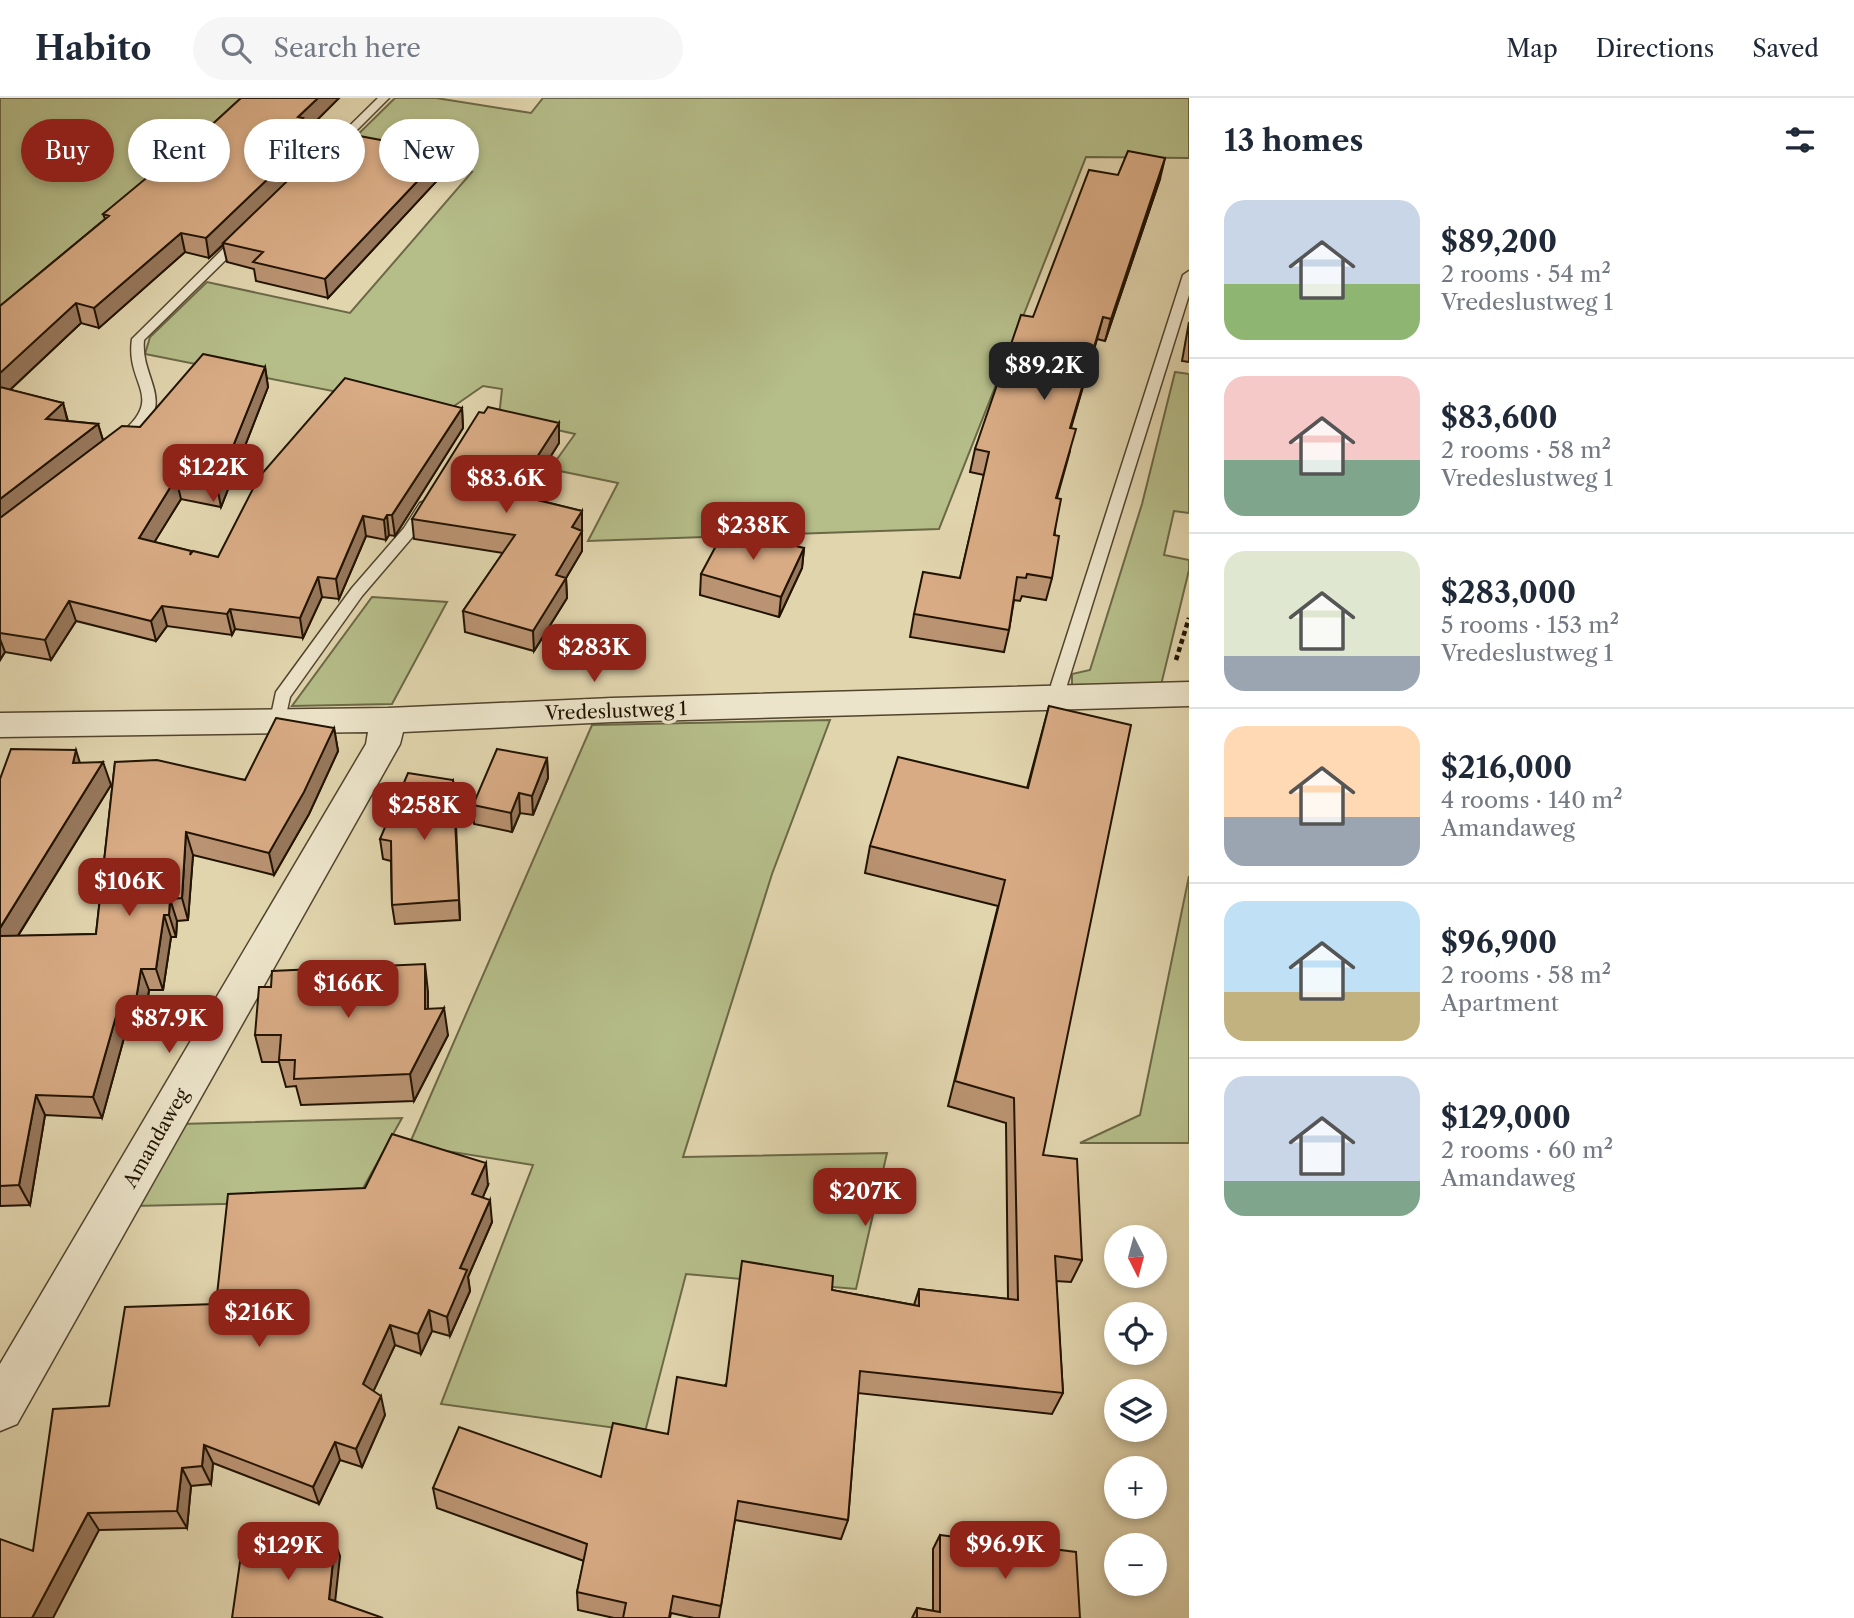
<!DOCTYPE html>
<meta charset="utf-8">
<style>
body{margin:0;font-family:"Libre Caslon Text",serif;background:#f6f6f7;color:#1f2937;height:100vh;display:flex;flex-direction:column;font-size:26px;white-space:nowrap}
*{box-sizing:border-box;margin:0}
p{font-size:23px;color:#747a83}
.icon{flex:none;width:38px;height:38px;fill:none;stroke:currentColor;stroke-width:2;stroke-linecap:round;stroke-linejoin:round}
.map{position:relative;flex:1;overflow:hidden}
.panel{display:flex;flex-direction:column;background:#fff;width:665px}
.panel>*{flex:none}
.guide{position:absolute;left:21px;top:21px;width:665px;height:63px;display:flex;gap:14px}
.needle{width:46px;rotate:174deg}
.buttons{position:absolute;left:1104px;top:1127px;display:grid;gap:14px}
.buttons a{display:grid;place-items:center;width:63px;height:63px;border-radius:50%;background:#fff;box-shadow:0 4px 10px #0003;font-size:35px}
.price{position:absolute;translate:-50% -60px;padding:0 16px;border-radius:14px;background:#8f2418;color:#fff;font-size:23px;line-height:46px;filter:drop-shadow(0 2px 4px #0008)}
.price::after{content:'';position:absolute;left:50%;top:42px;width:21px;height:16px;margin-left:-10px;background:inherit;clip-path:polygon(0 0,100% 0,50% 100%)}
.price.on{background:#222;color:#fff}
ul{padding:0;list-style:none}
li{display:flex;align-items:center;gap:21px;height:175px;padding:0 35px}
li+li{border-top:2px solid #e0e1e3}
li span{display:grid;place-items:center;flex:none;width:196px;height:140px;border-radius:21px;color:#555}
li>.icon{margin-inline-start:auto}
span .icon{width:84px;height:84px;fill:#fffc;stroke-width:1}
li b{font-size:30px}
h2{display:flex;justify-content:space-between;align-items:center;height:84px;padding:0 35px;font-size:30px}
.chip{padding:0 24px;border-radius:32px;background:#fff;box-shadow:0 4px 10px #0003;font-size:24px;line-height:63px}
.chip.on{background:#8f2418;color:#fff}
header{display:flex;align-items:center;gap:42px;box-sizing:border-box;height:98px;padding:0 35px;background:#fff;border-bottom:2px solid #e0e1e3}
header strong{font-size:33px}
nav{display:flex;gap:38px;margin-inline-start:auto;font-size:24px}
.search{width:490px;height:63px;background:#f6f6f7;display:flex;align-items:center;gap:18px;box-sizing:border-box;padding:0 24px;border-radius:38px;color:#747a83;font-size:26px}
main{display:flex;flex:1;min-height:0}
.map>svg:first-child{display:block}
.green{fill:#b5bd89;stroke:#6b6846;stroke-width:2}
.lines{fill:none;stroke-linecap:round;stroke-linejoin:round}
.service-casing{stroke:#51442d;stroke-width:3}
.minor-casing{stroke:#51442d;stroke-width:3}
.path{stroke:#211302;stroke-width:4.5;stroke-dasharray:5 3.5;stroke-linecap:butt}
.service{fill:#ece4ca;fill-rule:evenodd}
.minor{fill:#ece4ca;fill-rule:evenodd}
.wall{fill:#ba9372;stroke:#211302;stroke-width:2}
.shaded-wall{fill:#97785c;stroke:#211302;stroke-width:2}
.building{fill:#d8ab84;stroke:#211302;stroke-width:2}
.labels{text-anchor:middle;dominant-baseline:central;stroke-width:7;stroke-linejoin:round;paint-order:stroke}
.street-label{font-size:19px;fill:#211302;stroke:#ece4ca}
</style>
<header>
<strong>Habito</strong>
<div class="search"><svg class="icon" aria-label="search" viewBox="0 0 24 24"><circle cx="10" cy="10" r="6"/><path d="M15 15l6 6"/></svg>Search here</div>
<nav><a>Map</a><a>Directions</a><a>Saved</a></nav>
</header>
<main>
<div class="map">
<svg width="1189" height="1520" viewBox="0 0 1189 1520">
<rect width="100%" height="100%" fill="#e1d5ae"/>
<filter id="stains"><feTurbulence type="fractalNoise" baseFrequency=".00286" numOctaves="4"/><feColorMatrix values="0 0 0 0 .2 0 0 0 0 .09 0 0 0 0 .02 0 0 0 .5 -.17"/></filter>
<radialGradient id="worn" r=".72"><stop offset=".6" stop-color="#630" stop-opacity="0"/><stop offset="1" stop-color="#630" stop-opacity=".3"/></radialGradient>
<!-- green -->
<path class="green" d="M0,0H251L0,217Z
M395,0H436L531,15L543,0H1189V60L1086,59L939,431L588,443L618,385L550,371L575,336L499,319L502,291L483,288L444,315L145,256L150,239L207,184L350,215L472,74L344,50Z
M1175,274L1189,276V415L1174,413L1164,457L1189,462V472L1161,587L1072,589V576L1090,572L1142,406Z
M372,499L447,504L392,606L292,608Z
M830,622L772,776L683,1059L887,1055L856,1191L686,1176L645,1334L441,1306L533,1067L409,1047L592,627Z
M1189,778V1045H1080L1140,1017Z
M402,1020L356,1103L134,1108L180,1026Z"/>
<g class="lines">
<defs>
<path id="service" d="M378,0H389L336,53H328V49Z
M242,135L246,136V142L144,242C140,281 178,304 135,338C128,344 124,348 115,346V340C169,299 125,289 132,241L238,136Z
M1189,173V197L1067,587L1069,599L1067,603H1055L1051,587L1183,177Z
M425,403L432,408L415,436L362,498L290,599L284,626H272L270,622L276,594L352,490L404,430L420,405Z"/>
<path id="minor" d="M1189,584V608L612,624L403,634L400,646L17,1326L0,1333V1266L366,646L368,634L0,639V615L388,610L612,600Z"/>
</defs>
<!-- service casing -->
<use href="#service" class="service-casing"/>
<!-- minor casing -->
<use href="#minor" class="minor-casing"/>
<!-- path -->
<path class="path" d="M1176,562L1189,520"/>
<!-- service -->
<use href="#service" class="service"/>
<!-- minor -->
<use href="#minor" class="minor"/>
</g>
<!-- wall -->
<path class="wall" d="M241,0H339L311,28L321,30L323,48L445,54L446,73L328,200L256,183L254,171L227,164L223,147L209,160L185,154L99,230L81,225L10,292L63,305L68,323L98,326L103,342L140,329L265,269L268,289L221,409L181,401L154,444L191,453L192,455L218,459L462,310L463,330L395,438L389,437L386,442L366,438L339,501L322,499L303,540L235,531L232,537L167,528L156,543L76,523L51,562L5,554L0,562V208L105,121L103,116L167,68Z
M1118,77L1160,81L1105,243L1097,241L1071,330L1070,353L1057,400L1052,480L1046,502L1022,498L1020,503L1014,502L1009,532L1004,554L910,539L914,516L960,480L984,377L970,374L975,351L1033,219Z
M1189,224V264L1182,263Z
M559,325V345L525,399L582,413V453L566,480L567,500L534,553L465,534L463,513L503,455L414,441L412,421Z
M804,450L802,470L779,519L700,497L701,476Z
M1049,608L1043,1057L1082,1162L1071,1184L1056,1183L1063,1295L1052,1316L858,1295L848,1422L841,1441L735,1422L719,1520H694L671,1515L670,1520H614L578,1512L577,1494L584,1463L437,1410L433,1390L601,1379L668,1336L725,1287L832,1192L914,1207L919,1191L1008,1201L1006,1025L948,1008L998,808L865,775L870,748L1027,690Z
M334,630L338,653L309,716L274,777L193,757L188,822L177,823L176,839H171L163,892H149L143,929H127L102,1020L45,1017L30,1107L0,1108V681L80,665L111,687L18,838L96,836L115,664L245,682Z
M547,660L548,680L533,717L520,715L512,734L474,726L473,707Z
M453,682L460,822L395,826L392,807L391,763L383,761L380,741Z
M428,894V911L448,937L414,1003L301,1007L296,988L286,989L279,964H262L255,937Z
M488,1087L482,1100L492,1124L468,1179L470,1193L450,1238L432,1233L421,1256L395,1247L373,1293L385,1317L362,1369L340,1362L319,1406L213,1365L211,1386L191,1388L187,1430L99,1432L33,1453L109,1308L216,1206Z
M940,1437L1080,1520H912L917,1510L933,1513V1451Z"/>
<!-- shaded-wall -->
<path class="shaded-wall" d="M318,0H339L305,34L297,26L298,19Z
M321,30L324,49L209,160L206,140Z
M445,54L446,73L328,200L325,181Z
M1165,60L1160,81L1105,243L1111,221Z
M181,135L185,154L99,230L94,210Z
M76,205L81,225L0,301V275Z
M1103,219L1097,241L1064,352L1070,330Z
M265,269L268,289L221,409L217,388Z
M63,305L68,325L46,321Z
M462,310L463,330L395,438L392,417Z
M559,325V345L514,417L513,396Z
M98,326L104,346L0,427V401Z
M176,380L181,401L144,461L139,440Z
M582,413V453L566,480L567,500L534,553L533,533L556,477L572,429Z
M387,417L389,437L386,442L384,422Z
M363,418L366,438L339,501L336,481Z
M804,450L802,470L779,519L781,499Z
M318,479L322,499L303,540L300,520Z
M69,503L76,523L51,562L45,542Z
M162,508L167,528L156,543L151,523Z
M230,511L235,531L232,537L227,516Z
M0,541L5,554L0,562Z
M334,630L338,653L309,716L274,777L269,755Z
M76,652L83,675L73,665Z
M547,660L548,680L533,717L532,698Z
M103,664L111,687L4,860L0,850V830Z
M453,682L455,702L460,822Z
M519,695L520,715L512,734L511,715Z
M186,734L193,757L188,822L182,800Z
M170,801L177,823L176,839L169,817Z
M164,817L171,839L163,892L156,871Z
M425,866L428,894V938L425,911Z
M141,871L149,892L143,929L135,908Z
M119,908L127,929L102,1020L93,999Z
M444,910L448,937L414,1003L410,976Z
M36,997L45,1017L30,1107L19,1087Z
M486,1065L488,1087L475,1118L472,1096Z
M490,1102L492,1124L468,1179L470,1193L450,1238L447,1219L460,1170Z
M429,1212L432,1233L421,1256L418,1236Z
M390,1227L395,1247L368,1305L363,1286Z
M381,1298L385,1317L362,1369L356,1351Z
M335,1344L340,1362L319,1406L313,1389Z
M204,1347L213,1365L211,1386L202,1368Z
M182,1370L191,1388L187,1430L177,1413Z
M88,1415L99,1432L53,1520H32Z
M335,1444L340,1458L334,1514L329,1501Z"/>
<!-- building -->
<path class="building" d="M241,0H318L298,19L303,20L297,26L321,30L206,140L181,135L94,210L76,205L0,275V208L109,118L103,116L162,67L167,68Z
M338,34L445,54L325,181L253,164L263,154L223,145Z
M1128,53L1165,60L1111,221L1103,219L1070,330L1076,331L1056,400L1061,401L1054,437L1059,438L1052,480L1027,476L1026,480L1017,479L1009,532L914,516L923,474L960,480L989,354L975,351L1021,217L1033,219L1089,72L1118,77Z
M203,256L265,269L217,388L176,380L139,440L191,453L190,457L193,453L218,459L259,379L345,280L462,310L392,417H387L384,422L363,418L336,481L318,479L300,520L230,511L227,516L162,508L151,523L69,503L45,542L0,535V420L122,328L140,329Z
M0,289L63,305L46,321L98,326L0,401Z
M488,309L559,325L513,396L582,413L572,429L582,433L556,477L566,480L533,533L463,513L515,437L412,421L479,314L484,315Z
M725,431L804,450L781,499L701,476Z
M1049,608L1131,627L1043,1057L1077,1061L1082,1162L1055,1158L1063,1295L860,1273L848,1422L738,1403L721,1508L673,1498L669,1520H623L626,1505L577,1494L587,1446L433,1390L459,1329L601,1379L613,1325L668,1336L677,1279L726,1288L742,1163L833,1178L832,1192L919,1208V1191L1018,1202L1014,1000L955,983L1005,782L870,748L898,659L1028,690Z
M276,620L334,630L304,694L269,755L186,734L182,800L170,801L169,817H164L156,871H141L135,908H119L93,999L36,997L19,1087L0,1088V838L96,836L115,664L157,662L245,682Z
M11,651L76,652L73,665L103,664L0,830V681Z
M497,651L547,660L532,698L519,695L511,715L473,707Z
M408,675L453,682L459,802L392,807L391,743L380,741Z
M425,866V911L444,910L410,976L294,981L295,962H279L281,937H255L259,889H271L272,873Z
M392,1036L486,1065L472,1096L490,1102L460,1170L467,1172L447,1219L429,1212L418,1236L390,1227L363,1286L381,1298L356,1351L335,1344L313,1389L204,1347L202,1368L182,1370L177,1413L88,1415L32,1520H0V1441L33,1453L53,1311L109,1308L125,1209L216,1206L228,1096L365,1090Z
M940,1437L1076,1454L1080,1520H917V1510L940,1514Z
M243,1443L335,1444L329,1501L383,1520H232Z"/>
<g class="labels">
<!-- street labels -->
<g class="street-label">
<text transform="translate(616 613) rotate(-2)">Vredeslustweg 1</text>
<text transform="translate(156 1040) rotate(-60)">Amandaweg</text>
</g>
</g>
<rect width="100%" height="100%" filter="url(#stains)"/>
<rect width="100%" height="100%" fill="url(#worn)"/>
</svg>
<div class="buttons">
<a><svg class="needle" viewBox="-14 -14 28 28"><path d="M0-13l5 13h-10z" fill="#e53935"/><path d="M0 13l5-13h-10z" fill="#747a83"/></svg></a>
<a><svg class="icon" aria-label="locate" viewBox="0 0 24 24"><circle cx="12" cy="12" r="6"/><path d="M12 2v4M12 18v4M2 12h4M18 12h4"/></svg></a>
<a><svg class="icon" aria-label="layers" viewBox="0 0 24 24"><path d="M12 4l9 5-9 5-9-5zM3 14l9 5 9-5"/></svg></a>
<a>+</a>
<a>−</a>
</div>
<b class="price on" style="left:1044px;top:304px">$89.2K</b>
<b class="price" style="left:213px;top:406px">$122K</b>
<b class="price" style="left:506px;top:417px">$83.6K</b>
<b class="price" style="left:753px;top:464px">$238K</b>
<b class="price" style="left:594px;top:586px">$283K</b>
<b class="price" style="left:424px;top:744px">$258K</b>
<b class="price" style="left:129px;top:820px">$106K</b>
<b class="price" style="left:348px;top:922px">$166K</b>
<b class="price" style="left:169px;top:957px">$87.9K</b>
<b class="price" style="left:865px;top:1130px">$207K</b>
<b class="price" style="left:259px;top:1251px">$216K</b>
<b class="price" style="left:1005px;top:1483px">$96.9K</b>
<b class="price" style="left:288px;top:1484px">$129K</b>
<div class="guide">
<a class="chip on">Buy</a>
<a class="chip">Rent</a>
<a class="chip">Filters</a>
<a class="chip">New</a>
</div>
</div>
<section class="panel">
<h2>13 homes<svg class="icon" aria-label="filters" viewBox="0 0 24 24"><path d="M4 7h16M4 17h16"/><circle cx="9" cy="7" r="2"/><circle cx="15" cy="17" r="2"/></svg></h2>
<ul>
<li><span style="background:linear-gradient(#c9d6e8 60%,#8fb573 0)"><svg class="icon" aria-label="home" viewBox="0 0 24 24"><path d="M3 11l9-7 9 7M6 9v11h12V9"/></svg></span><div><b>$89,200</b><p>2 rooms · 54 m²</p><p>Vredeslustweg 1</p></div></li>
<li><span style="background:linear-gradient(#f6c9c9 60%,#7fa58c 0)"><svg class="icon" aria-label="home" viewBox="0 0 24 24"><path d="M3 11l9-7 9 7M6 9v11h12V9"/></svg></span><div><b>$83,600</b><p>2 rooms · 58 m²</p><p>Vredeslustweg 1</p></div></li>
<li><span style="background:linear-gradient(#dfe7d0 75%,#9aa5b1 0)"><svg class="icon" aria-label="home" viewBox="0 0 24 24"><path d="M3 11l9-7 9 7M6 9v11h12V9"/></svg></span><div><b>$283,000</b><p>5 rooms · 153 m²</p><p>Vredeslustweg 1</p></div></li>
<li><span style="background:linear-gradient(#ffd9b3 65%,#9aa5b1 0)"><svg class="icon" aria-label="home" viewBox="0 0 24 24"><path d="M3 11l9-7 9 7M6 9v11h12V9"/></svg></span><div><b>$216,000</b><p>4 rooms · 140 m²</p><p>Amandaweg</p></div></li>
<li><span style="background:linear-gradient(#bfe0f5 65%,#c2b280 0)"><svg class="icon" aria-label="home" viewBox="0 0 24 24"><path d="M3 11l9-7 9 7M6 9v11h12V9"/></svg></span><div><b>$96,900</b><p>2 rooms · 58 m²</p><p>Apartment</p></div></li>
<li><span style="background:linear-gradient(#c9d6e8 75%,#7fa58c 0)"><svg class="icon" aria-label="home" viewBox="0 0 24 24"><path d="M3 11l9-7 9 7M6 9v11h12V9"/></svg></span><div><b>$129,000</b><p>2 rooms · 60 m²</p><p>Amandaweg</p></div></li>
</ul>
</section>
</main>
